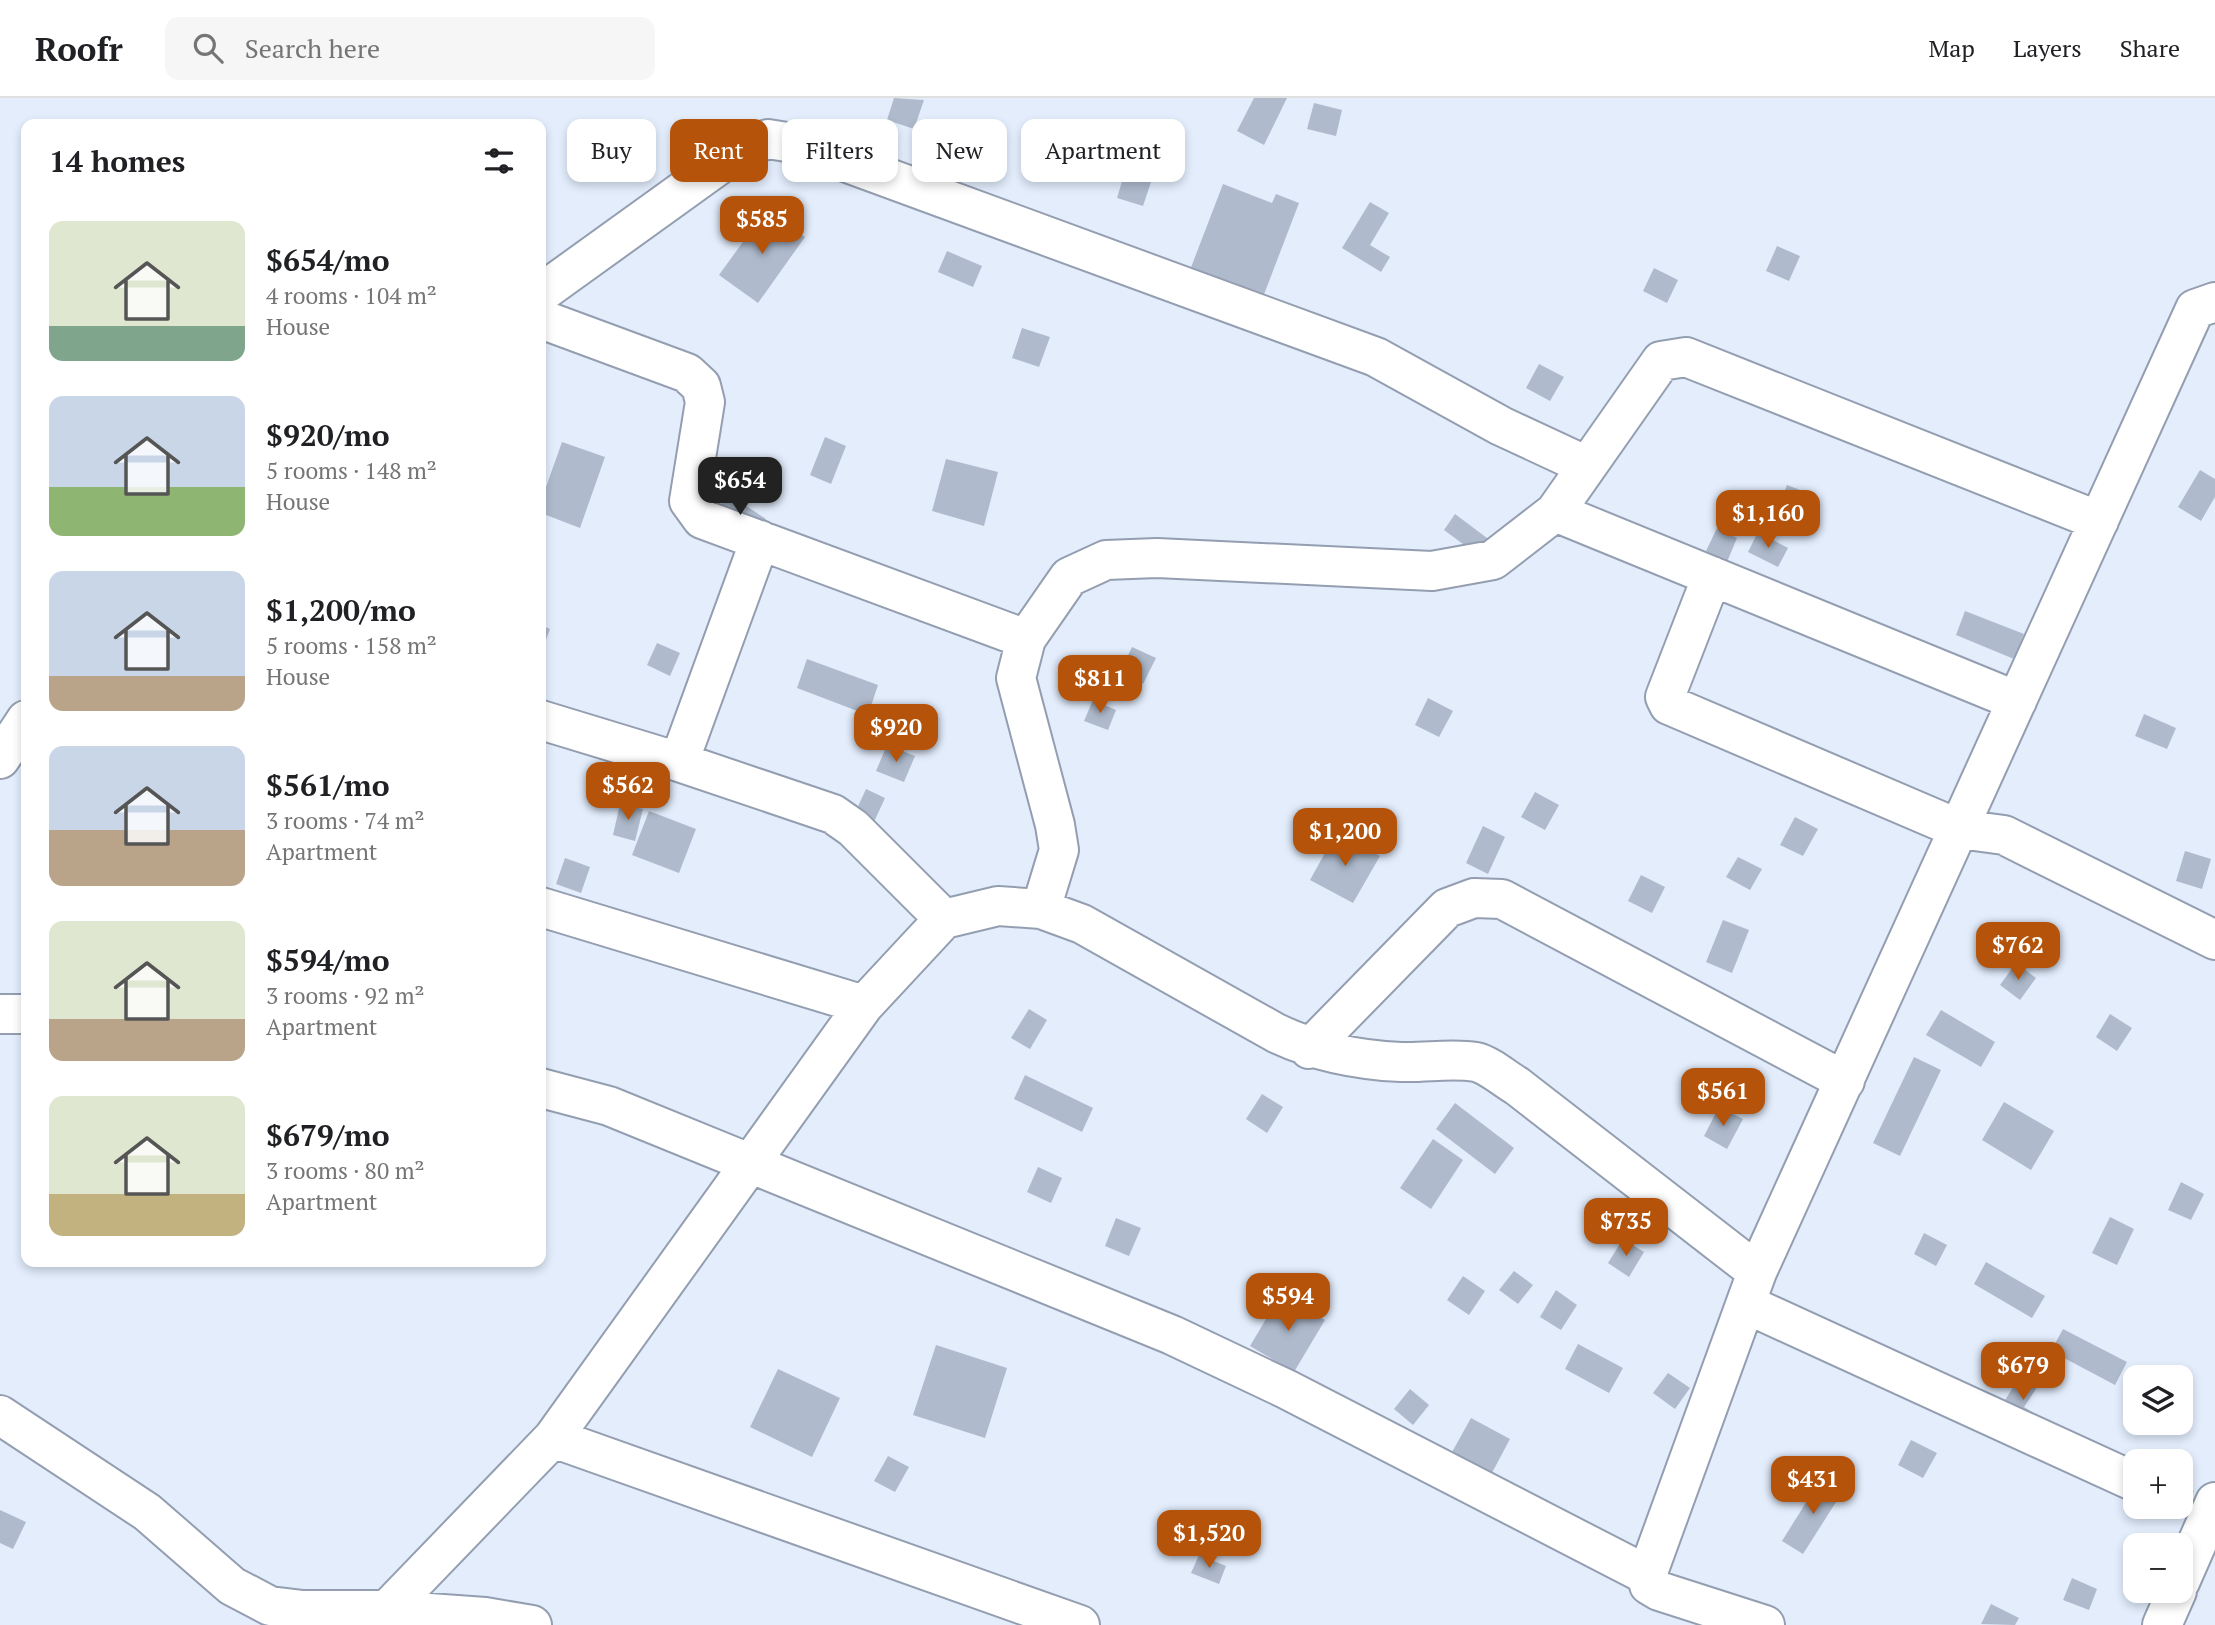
<!DOCTYPE html>
<meta charset="utf-8">
<style>
body{margin:0;font-family:"PT Serif",serif;background:#f6f6f6;color:#202124;height:100vh;display:flex;flex-direction:column;font-size:26px;white-space:nowrap}
*{box-sizing:border-box;margin:0}
p{font-size:23px;color:#757577}
.icon{flex:none;width:38px;height:38px;fill:none;stroke:currentColor;stroke-width:2;stroke-linecap:round;stroke-linejoin:round}
.map{position:relative;flex:1;overflow:hidden}
.panel{position:absolute;left:21px;top:21px;width:525px;height:1148px;display:flex;flex-direction:column;background:#fff;border-radius:14px;box-shadow:0 4px 10px #0003}
.panel>*{flex:none}
.banner{position:absolute;left:567px;top:21px;width:665px;height:63px;display:flex;gap:14px}
.fabs{position:absolute;left:2123px;top:1267px;display:grid;gap:14px}
.fabs a{display:grid;place-items:center;width:70px;height:70px;border-radius:14px;background:#fff;box-shadow:0 4px 10px #0003;font-size:35px}
.price{position:absolute;translate:-50% -60px;padding:0 16px;border-radius:14px;background:#b45309;color:#fff;font-size:23px;line-height:46px;filter:drop-shadow(0 2px 4px #0008)}
.price::after{content:'';position:absolute;left:50%;top:42px;width:21px;height:16px;margin-left:-10px;background:inherit;clip-path:polygon(0 0,100% 0,50% 100%)}
.price.selected{background:#222;color:#fff}
ul{padding:0;list-style:none}
li{display:flex;align-items:center;gap:21px;height:175px;padding:0 28px}
li span{display:grid;place-items:center;flex:none;width:196px;height:140px;border-radius:14px;color:#555}
li>.icon{margin-inline-start:auto}
span .icon{width:84px;height:84px;fill:#fffc;stroke-width:1}
li b{font-size:30px}
h2{display:flex;justify-content:space-between;align-items:center;height:84px;padding:0 28px;font-size:30px}
.chip{padding:0 24px;border-radius:14px;background:#fff;box-shadow:0 4px 10px #0003;font-size:24px;line-height:63px}
.chip.selected{background:#b45309;color:#fff}
header{display:flex;align-items:center;gap:42px;box-sizing:border-box;height:98px;padding:0 35px;background:#fff;border-bottom:2px solid #e0e0e0}
header strong{font-size:33px}
nav{display:flex;gap:38px;margin-inline-start:auto;font-size:24px}
.search{width:490px;height:63px;background:#f6f6f6;display:flex;align-items:center;gap:18px;box-sizing:border-box;padding:0 24px;border-radius:14px;color:#757577;font-size:26px}
.map>svg:first-child{display:block}
.building{fill:#afbbcd}
.lines{fill:none;stroke-linecap:round;stroke-linejoin:round}
.minor-casing{stroke:#939eb0;stroke-width:42}
.minor{stroke:#fff;stroke-width:38}
</style>
<header>
<strong>Roofr</strong>
<div class="search"><svg class="icon" aria-label="search" viewBox="0 0 24 24"><circle cx="10" cy="10" r="6"/><path d="M15 15l6 6"/></svg>Search here</div>
<nav><a>Map</a><a>Layers</a><a>Share</a></nav>
</header>
<div class="map">
<svg width="2215" height="1527" viewBox="0 0 2215 1527">
<rect width="100%" height="100%" fill="#e3edfc"/>
<!-- building -->
<path class="building" d="M894,0L924,2L914,31L887,22Z
M1254,0H1287L1264,47L1237,33Z
M1314,5L1342,12L1336,38L1307,31Z
M954,23L983,35L972,60L943,48Z
M1126,70L1153,78L1143,108L1117,100Z
M1223,86L1272,105L1276,96L1299,105L1263,199L1190,172Z
M1370,104L1389,115L1370,147L1390,159L1381,174L1342,150Z
M766,112L805,139L758,205L719,177Z
M1777,148L1800,158L1789,183L1766,173Z
M947,153L982,168L973,189L938,174Z
M1654,170L1678,182L1667,205L1643,193Z
M1022,230L1050,239L1039,269L1012,260Z
M1539,266L1564,279L1550,303L1526,290Z
M825,339L846,348L831,386L810,377Z
M562,344L605,359L580,430L541,415V403Z
M946,361L998,374L984,428L932,413Z
M2200,372L2215,381V399L2201,423L2178,409Z
M1787,387L1813,397L1802,421L1778,411Z
M728,396L766,421L752,443L714,417Z
M1455,416L1495,446L1483,461L1444,432Z
M1717,430L1737,440L1727,464L1706,453Z
M1758,434L1788,450L1778,469L1748,454Z
M1965,513L2024,536L2014,561L1956,537Z
M541,527L550,531L541,556Z
M657,545L680,555L670,578L647,567Z
M1132,549L1156,560L1143,586L1120,574Z
M807,561L878,587L868,617L797,590Z
M1428,600L1453,613L1439,639L1415,627Z
M1093,602L1116,612L1108,632L1084,623Z
M2144,616L2176,630L2167,651L2135,638Z
M887,647L915,658L904,684L876,673Z
M866,691L885,700L867,739L848,730Z
M1535,694L1559,707L1545,732L1521,719Z
M620,706L643,711L635,743L613,737Z
M649,713L696,731L679,775L632,757Z
M1795,719L1818,731L1803,758L1780,747Z
M1483,728L1505,739L1488,776L1466,765Z
M1336,735L1380,758L1353,805L1310,782Z
M2185,753L2211,761L2202,791L2176,783Z
M1738,759L1762,771L1750,792L1726,779Z
M565,760L590,769L581,795L556,786Z
M1641,777L1665,789L1652,815L1628,803Z
M1723,822L1749,832L1732,875L1706,864Z
M2016,865L2036,880L2020,902L2000,887Z
M1029,911L1047,922L1030,951L1011,940Z
M1941,912L1995,944L1981,969L1926,937Z
M2110,916L2132,930L2117,953L2096,939Z
M1914,959L1941,972L1900,1058L1873,1045Z
M1025,977L1093,1010L1082,1034L1014,1001Z
M1262,996L1283,1009L1267,1035L1246,1021Z
M2004,1004L2054,1033L2031,1072L1982,1042Z
M1455,1005L1514,1050L1495,1076L1436,1031Z
M1719,1009L1743,1021L1727,1051L1704,1038Z
M1433,1041L1463,1062L1431,1111L1400,1090Z
M1038,1069L1062,1080L1051,1105L1027,1094Z
M2181,1084L2204,1096L2191,1122L2168,1112Z
M2110,1119L2134,1131L2117,1167L2092,1155Z
M1116,1120L1141,1130L1129,1158L1105,1148Z
M1924,1135L1947,1147L1936,1168L1914,1156Z
M1623,1141L1644,1154L1629,1179L1608,1165Z
M1986,1164L2045,1198L2032,1220L1974,1186Z
M1514,1173L1533,1187L1518,1206L1499,1192Z
M1463,1178L1485,1193L1469,1217L1447,1202Z
M1556,1192L1577,1207L1561,1232L1540,1219Z
M1281,1196L1325,1222L1294,1274L1250,1248Z
M2063,1231L2127,1264L2115,1287L2051,1253Z
M1578,1246L1623,1270L1609,1295L1565,1271Z
M936,1247L1007,1270L985,1340L913,1317Z
M2026,1269L2044,1279L2024,1309L2061,1332L1993,1321Z
M778,1271L840,1300L812,1359L750,1329Z
M1668,1275L1690,1290L1675,1311L1653,1295Z
M1410,1291L1429,1307L1413,1327L1394,1311Z
M1471,1320L1510,1341L1477,1403L1437,1381Z
M1911,1342L1937,1355L1923,1380L1898,1367Z
M888,1358L909,1369L895,1394L874,1383Z
M1822,1379L1843,1393L1803,1456L1782,1443Z
M2180,1387L2194,1393L2183,1416L2169,1409H2180Z
M0,1412L26,1424L13,1451L0,1445Z
M1199,1457L1226,1468L1219,1486L1191,1475Z
M2072,1480L2097,1491L2089,1512L2063,1502Z
M1991,1506L2019,1520L2015,1527L1981,1526Z"/>
<g class="lines">
<defs>
<path id="minor" d="M541,195L741,51L768,41L793,45L1376,259L1501,328L1587,368
M541,221L687,275L701,288L705,304L689,403L702,421L1026,541
M1555,414L2017,603
M1712,478L1665,599L1669,607L1959,731L2004,737L2215,842
M541,622L679,664L833,716L853,730L944,821
M0,661L26,622
M679,664L760,442
M541,809L864,907
M1041,811L1059,752L1055,727L1016,580L1026,541L1069,479L1106,462L1157,460L1432,473L1493,462L1555,414L1661,263L1686,259L2099,423
M0,916H26
M1309,951L1447,810L1474,800L1502,801L1845,983
M541,990L609,1008L1172,1237L1286,1291L1647,1477
M1746,1206L2135,1384
M0,1317L147,1414L232,1488L270,1508L303,1512H387L485,1519L532,1527
M553,1340L1080,1527
M2180,1484L2215,1404
M360,1527L387,1512L553,1340L864,907L944,821L998,808L1041,811L1082,826L1276,935C1316,954 1356,962 1401,964C1426,965 1451,960 1476,964C1489,967 1505,981 1517,988L1757,1174
M1765,1527L1659,1493L1649,1487L1647,1477L1757,1174L2195,211L2215,204
M2162,1527L2177,1493"/>
</defs>
<!-- minor casing -->
<use href="#minor" class="minor-casing"/>
<!-- minor -->
<use href="#minor" class="minor"/>
</g>
</svg>
<div class="fabs">
<a><svg class="icon" aria-label="layers" viewBox="0 0 24 24"><path d="M12 4l9 5-9 5-9-5zM3 14l9 5 9-5"/></svg></a>
<a>+</a>
<a>−</a>
</div>
<b class="price" style="left:762px;top:158px">$585</b>
<b class="price selected" style="left:740px;top:419px">$654</b>
<b class="price" style="left:1768px;top:452px">$1,160</b>
<b class="price" style="left:1100px;top:617px">$811</b>
<b class="price" style="left:896px;top:666px">$920</b>
<b class="price" style="left:628px;top:724px">$562</b>
<b class="price" style="left:1345px;top:770px">$1,200</b>
<b class="price" style="left:2018px;top:884px">$762</b>
<b class="price" style="left:1723px;top:1030px">$561</b>
<b class="price" style="left:1626px;top:1160px">$735</b>
<b class="price" style="left:1288px;top:1235px">$594</b>
<b class="price" style="left:2023px;top:1304px">$679</b>
<b class="price" style="left:1813px;top:1418px">$431</b>
<b class="price" style="left:1209px;top:1472px">$1,520</b>
<div class="banner">
<a class="chip">Buy</a>
<a class="chip selected">Rent</a>
<a class="chip">Filters</a>
<a class="chip">New</a>
<a class="chip">Apartment</a>
</div>
<section class="panel">
<h2>14 homes<svg class="icon" aria-label="filters" viewBox="0 0 24 24"><path d="M4 7h16M4 17h16"/><circle cx="9" cy="7" r="2"/><circle cx="15" cy="17" r="2"/></svg></h2>
<ul>
<li><span style="background:linear-gradient(#dfe7d0 75%,#7fa58c 0)"><svg class="icon" aria-label="home" viewBox="0 0 24 24"><path d="M3 11l9-7 9 7M6 9v11h12V9"/></svg></span><div><b>$654/mo</b><p>4 rooms · 104 m²</p><p>House</p></div></li>
<li><span style="background:linear-gradient(#c9d6e8 65%,#8fb573 0)"><svg class="icon" aria-label="home" viewBox="0 0 24 24"><path d="M3 11l9-7 9 7M6 9v11h12V9"/></svg></span><div><b>$920/mo</b><p>5 rooms · 148 m²</p><p>House</p></div></li>
<li><span style="background:linear-gradient(#c9d6e8 75%,#b9a48a 0)"><svg class="icon" aria-label="home" viewBox="0 0 24 24"><path d="M3 11l9-7 9 7M6 9v11h12V9"/></svg></span><div><b>$1,200/mo</b><p>5 rooms · 158 m²</p><p>House</p></div></li>
<li><span style="background:linear-gradient(#c9d6e8 60%,#b9a48a 0)"><svg class="icon" aria-label="home" viewBox="0 0 24 24"><path d="M3 11l9-7 9 7M6 9v11h12V9"/></svg></span><div><b>$561/mo</b><p>3 rooms · 74 m²</p><p>Apartment</p></div></li>
<li><span style="background:linear-gradient(#dfe7d0 70%,#b9a48a 0)"><svg class="icon" aria-label="home" viewBox="0 0 24 24"><path d="M3 11l9-7 9 7M6 9v11h12V9"/></svg></span><div><b>$594/mo</b><p>3 rooms · 92 m²</p><p>Apartment</p></div></li>
<li><span style="background:linear-gradient(#dfe7d0 70%,#c2b280 0)"><svg class="icon" aria-label="home" viewBox="0 0 24 24"><path d="M3 11l9-7 9 7M6 9v11h12V9"/></svg></span><div><b>$679/mo</b><p>3 rooms · 80 m²</p><p>Apartment</p></div></li>
</ul>
</section>
</div>
